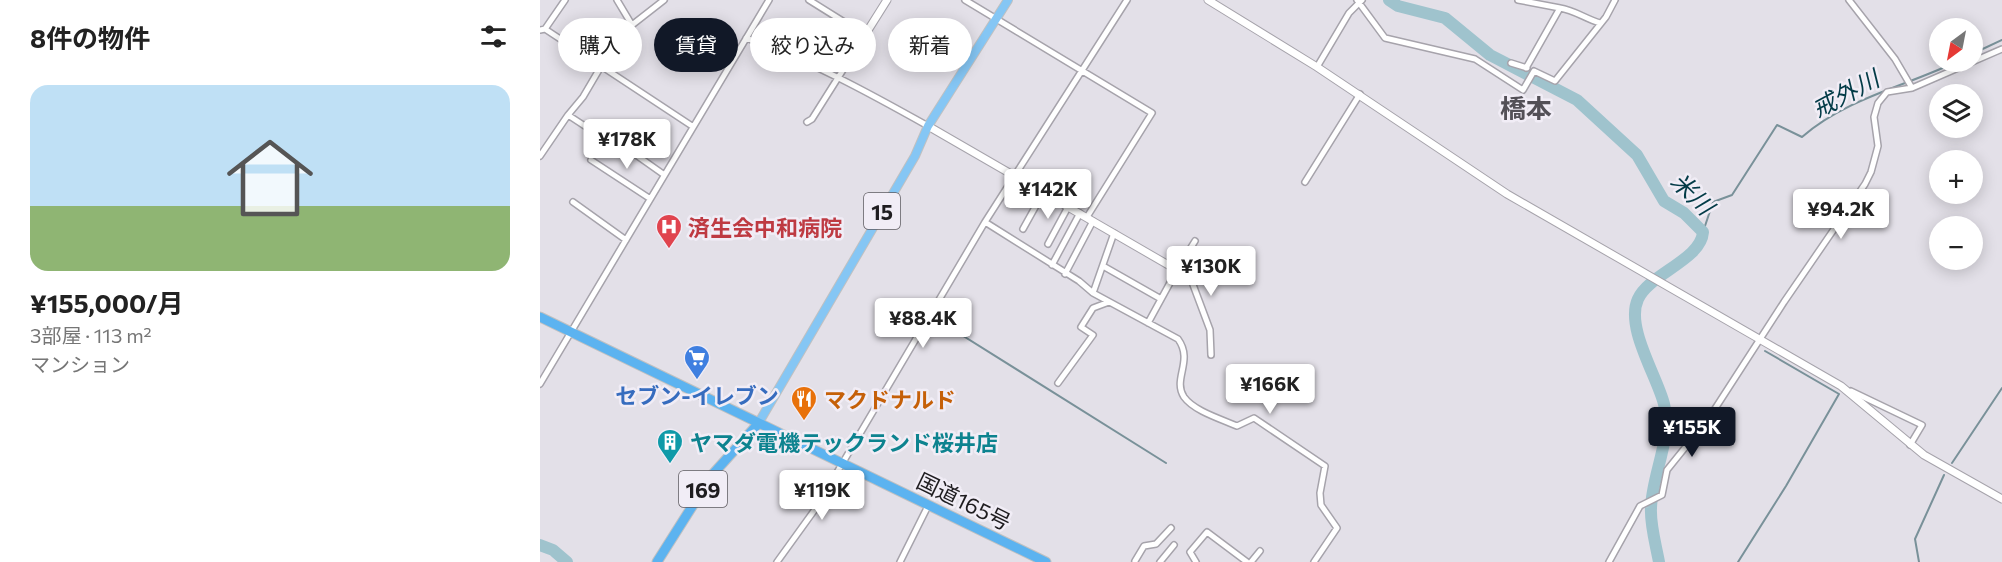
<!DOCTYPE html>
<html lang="ja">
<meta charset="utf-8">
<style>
body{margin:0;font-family:Commissioner,"Noto Sans JP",sans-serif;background:#f6f6f6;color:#222;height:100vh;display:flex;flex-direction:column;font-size:22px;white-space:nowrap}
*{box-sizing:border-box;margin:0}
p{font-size:20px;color:#767676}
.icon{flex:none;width:33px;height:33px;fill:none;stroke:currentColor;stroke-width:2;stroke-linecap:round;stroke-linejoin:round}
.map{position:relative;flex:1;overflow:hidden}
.details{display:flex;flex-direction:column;background:#fff;width:540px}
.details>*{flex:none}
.guide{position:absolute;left:18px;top:18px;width:570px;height:54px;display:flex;gap:12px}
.needle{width:39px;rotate:212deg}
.controls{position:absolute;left:1389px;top:18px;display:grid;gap:12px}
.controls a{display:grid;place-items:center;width:54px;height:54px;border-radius:50%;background:#fff;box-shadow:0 3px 15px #0003;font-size:30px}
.price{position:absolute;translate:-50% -51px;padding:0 14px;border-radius:6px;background:#fff;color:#222;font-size:20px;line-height:39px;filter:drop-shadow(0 2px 3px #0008)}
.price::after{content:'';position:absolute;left:50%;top:36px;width:18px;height:14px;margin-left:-9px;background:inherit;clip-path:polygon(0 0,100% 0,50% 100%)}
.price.on{background:#111827;color:#fff}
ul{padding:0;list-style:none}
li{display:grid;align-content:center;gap:12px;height:318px;padding:0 30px}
li span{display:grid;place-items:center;height:186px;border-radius:18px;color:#555}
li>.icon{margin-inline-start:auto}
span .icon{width:108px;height:108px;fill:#fffc;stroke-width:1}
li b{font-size:26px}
h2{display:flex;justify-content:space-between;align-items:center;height:72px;padding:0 30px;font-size:26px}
.pill{padding:0 21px;border-radius:27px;background:#fff;box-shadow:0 3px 15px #0003;font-size:21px;line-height:54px}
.pill.on{background:#111827;color:#fff}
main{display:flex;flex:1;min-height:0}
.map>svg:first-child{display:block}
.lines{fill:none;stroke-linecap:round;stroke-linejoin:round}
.stream{stroke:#799199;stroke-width:2}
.river{stroke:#9fc3cd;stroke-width:12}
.minor-casing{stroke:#a6a3ab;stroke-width:8}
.tertiary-casing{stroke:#a6a3ab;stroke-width:9}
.primary-casing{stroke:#c0c0c1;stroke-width:10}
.trunk-casing{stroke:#c0c0c1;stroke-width:11}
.minor{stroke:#fff;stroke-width:5}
.tertiary{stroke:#fff;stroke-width:7}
.primary{stroke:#85c6f4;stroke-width:8}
.trunk{stroke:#5cb3f0;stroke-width:9}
.labels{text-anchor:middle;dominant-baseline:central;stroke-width:5;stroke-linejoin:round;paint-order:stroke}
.shield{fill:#f1edf6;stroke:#5e5b60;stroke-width:1.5}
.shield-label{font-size:21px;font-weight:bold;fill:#1f1d20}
.health-label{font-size:22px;font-weight:bold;fill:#be3a42;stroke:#f1edf6;text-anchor:start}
.shop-label{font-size:22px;font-weight:bold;fill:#366cbe;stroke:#f1edf6}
.food-label{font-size:22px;font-weight:bold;fill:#c56008;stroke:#f1edf6;text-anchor:start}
.culture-label{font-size:22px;font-weight:bold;fill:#0d838f;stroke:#f1edf6;text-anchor:start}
.street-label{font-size:22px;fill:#1f1d20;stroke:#f1edf6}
.water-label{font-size:24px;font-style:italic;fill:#033b47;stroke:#f1edf6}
.quarter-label{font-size:26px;font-weight:bold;fill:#535057;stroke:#f1edf6}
</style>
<main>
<section class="details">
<h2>8件の物件<svg class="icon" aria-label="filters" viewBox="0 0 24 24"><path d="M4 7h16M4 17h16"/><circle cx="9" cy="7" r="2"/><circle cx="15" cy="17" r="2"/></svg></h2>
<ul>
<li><span style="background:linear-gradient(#bfe0f5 65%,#8fb573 0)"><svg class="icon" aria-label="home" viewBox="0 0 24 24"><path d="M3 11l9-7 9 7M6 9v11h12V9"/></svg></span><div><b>¥155,000/月</b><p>3部屋 · 113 m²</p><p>マンション</p></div></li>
</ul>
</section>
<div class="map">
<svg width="1462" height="562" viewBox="0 0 1462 562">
<rect width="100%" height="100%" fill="#e3e0e8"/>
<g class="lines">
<!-- stream -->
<path class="stream" d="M1432,54L1462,40
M1163,232L1173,202L1192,195L1237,125L1262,137C1305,99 1366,86 1416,62
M393,317L626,463
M1412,463L1462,388
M1198,562L1246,486L1299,394L1225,351
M1379,562L1375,539L1404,475"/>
<!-- river -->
<path class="river" d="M849,0L858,6L905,18L950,55L1037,100L1097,155L1124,201L1144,213L1163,232C1161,260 1109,274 1098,299C1085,327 1117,376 1124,404C1133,437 1112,474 1111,508C1110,525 1116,545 1119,562
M0,545L13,550L27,562"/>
<defs>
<path id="minor" d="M77,0L92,25
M425,0L612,113L547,217
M817,0L845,38L935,59L983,90L994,71L1015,81L1066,17L1075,0
M978,0L1020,8L986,68
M1309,0L1355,59L1372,88
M1020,8C1034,10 1046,19 1060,23
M5,29L25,0
M0,30L5,29L152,126
M206,38C271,61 329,93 388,126
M971,63L987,68
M777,67L809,13L822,0
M28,115L60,136L82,145L123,174
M267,122L272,119L325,35L269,0
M0,156L28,115L43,97L73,46L92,25L124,0
M51,160L109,198
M765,182L820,94
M33,202L86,240
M445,222L539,281L553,293L638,339C654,361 632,379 644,397C654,411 681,419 697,426L714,418L785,466L780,493L781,505L797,528L774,562
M483,229L503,193
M655,241L637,270L652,282L670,330L671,355
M508,244L528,207
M512,265L540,213
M563,266L621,299
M525,274L553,221
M553,293L574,233
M608,323L637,270
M518,383L553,335L541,327L553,308L569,302
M0,384L229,0
M1311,391L1382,425L1370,445
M595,561L604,546L616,544L631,528
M237,562L276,508L445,222L587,0
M360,562L388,506
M620,562L634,545
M656,562L650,552L667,532L707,562
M711,562L720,551
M1069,562L1100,506L1122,495L1127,470L1169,418L1244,302L1325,184L1331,172L1338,146L1334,117L1338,103L1347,92L1372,88L1462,49"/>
<path id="tertiary" d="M668,0L777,67L967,194L1301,386L1384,455L1462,499
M325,35L347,0
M388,126L637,270"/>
<path id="primary" d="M218,424L375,156L388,126L468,0"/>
<path id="trunk" d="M0,317L506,562
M117,562L172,475L218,424"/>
</defs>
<!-- minor casing -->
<use href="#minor" class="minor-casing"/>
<!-- tertiary casing -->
<use href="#tertiary" class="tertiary-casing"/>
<!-- primary casing -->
<use href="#primary" class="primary-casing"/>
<!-- trunk casing -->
<use href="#trunk" class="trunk-casing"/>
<!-- minor -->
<use href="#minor" class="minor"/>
<!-- tertiary -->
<use href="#tertiary" class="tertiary"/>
<!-- primary -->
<use href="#primary" class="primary"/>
<!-- trunk -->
<use href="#trunk" class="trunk"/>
</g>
<!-- icons -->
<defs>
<symbol id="hospital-pin" viewBox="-11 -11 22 30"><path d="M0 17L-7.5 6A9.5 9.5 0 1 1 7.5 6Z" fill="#e0444e" stroke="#f1edf6"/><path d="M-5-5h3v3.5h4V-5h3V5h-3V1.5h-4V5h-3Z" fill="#fff"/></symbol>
<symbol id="supermarket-pin" viewBox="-11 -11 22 30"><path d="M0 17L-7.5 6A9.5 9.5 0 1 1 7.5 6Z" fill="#3f7fe0" stroke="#f1edf6"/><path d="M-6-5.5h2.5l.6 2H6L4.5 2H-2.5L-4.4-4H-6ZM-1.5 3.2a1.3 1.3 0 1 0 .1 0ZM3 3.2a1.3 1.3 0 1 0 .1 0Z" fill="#fff"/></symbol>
<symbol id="restaurant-pin" viewBox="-11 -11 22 30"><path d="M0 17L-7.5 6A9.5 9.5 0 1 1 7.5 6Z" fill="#e8710a" stroke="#f1edf6"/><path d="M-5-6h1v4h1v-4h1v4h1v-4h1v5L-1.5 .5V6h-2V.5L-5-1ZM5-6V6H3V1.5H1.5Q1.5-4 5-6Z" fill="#fff"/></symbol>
<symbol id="building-pin" viewBox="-11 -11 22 30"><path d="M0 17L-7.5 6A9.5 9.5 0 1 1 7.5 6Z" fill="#0f9aa8" stroke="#f1edf6"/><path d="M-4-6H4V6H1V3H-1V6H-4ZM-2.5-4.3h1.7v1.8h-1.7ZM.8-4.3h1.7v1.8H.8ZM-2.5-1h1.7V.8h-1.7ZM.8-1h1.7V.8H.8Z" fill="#fff"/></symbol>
</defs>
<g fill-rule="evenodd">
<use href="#hospital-pin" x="114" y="212" width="30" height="40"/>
<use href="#supermarket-pin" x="142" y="343" width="30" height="40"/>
<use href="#restaurant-pin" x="249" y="384" width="30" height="40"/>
<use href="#building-pin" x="115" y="427" width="30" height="40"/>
</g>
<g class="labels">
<!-- shield labels -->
<g class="shield">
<rect x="324" y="193" width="36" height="36" rx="4.5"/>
<rect x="139" y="471" width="48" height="36" rx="4.5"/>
</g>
<g class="shield-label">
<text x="342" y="211">15</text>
<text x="163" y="489">169</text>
</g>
<!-- health labels -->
<g class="health-label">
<text x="148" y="227">済生会中和病院</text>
</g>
<!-- shop labels -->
<g class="shop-label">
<text x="157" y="395">セブン-イレブン</text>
</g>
<!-- food labels -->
<g class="food-label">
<text x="284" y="399">マクドナルド</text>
</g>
<!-- culture labels -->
<g class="culture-label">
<text x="150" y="442">ヤマダ電機テックランド桜井店</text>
</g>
<!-- street labels -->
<g class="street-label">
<text transform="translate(424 501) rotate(26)">国道165号</text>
</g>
<!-- water labels -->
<g class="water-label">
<text transform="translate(1305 93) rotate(-28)">戒外川</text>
<text transform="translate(1153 193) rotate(45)">米川</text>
</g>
<!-- quarter labels -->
<g class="quarter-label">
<text x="986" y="107">橋本</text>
</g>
</g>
</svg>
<div class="controls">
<a><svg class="needle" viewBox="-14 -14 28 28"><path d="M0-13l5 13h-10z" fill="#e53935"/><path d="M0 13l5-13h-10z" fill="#767676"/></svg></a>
<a><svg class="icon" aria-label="layers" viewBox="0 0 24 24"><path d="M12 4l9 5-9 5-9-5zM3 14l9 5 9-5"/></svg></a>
<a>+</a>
<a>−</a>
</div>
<b class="price" style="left:87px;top:170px">¥178K</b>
<b class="price" style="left:508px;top:220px">¥142K</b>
<b class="price" style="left:1301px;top:240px">¥94.2K</b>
<b class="price" style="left:671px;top:297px">¥130K</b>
<b class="price" style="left:383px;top:349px">¥88.4K</b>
<b class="price" style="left:730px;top:415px">¥166K</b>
<b class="price on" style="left:1152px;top:458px">¥155K</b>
<b class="price" style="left:282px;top:521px">¥119K</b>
<div class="guide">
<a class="pill">購入</a>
<a class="pill on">賃貸</a>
<a class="pill">絞り込み</a>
<a class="pill">新着</a>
</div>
</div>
</main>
